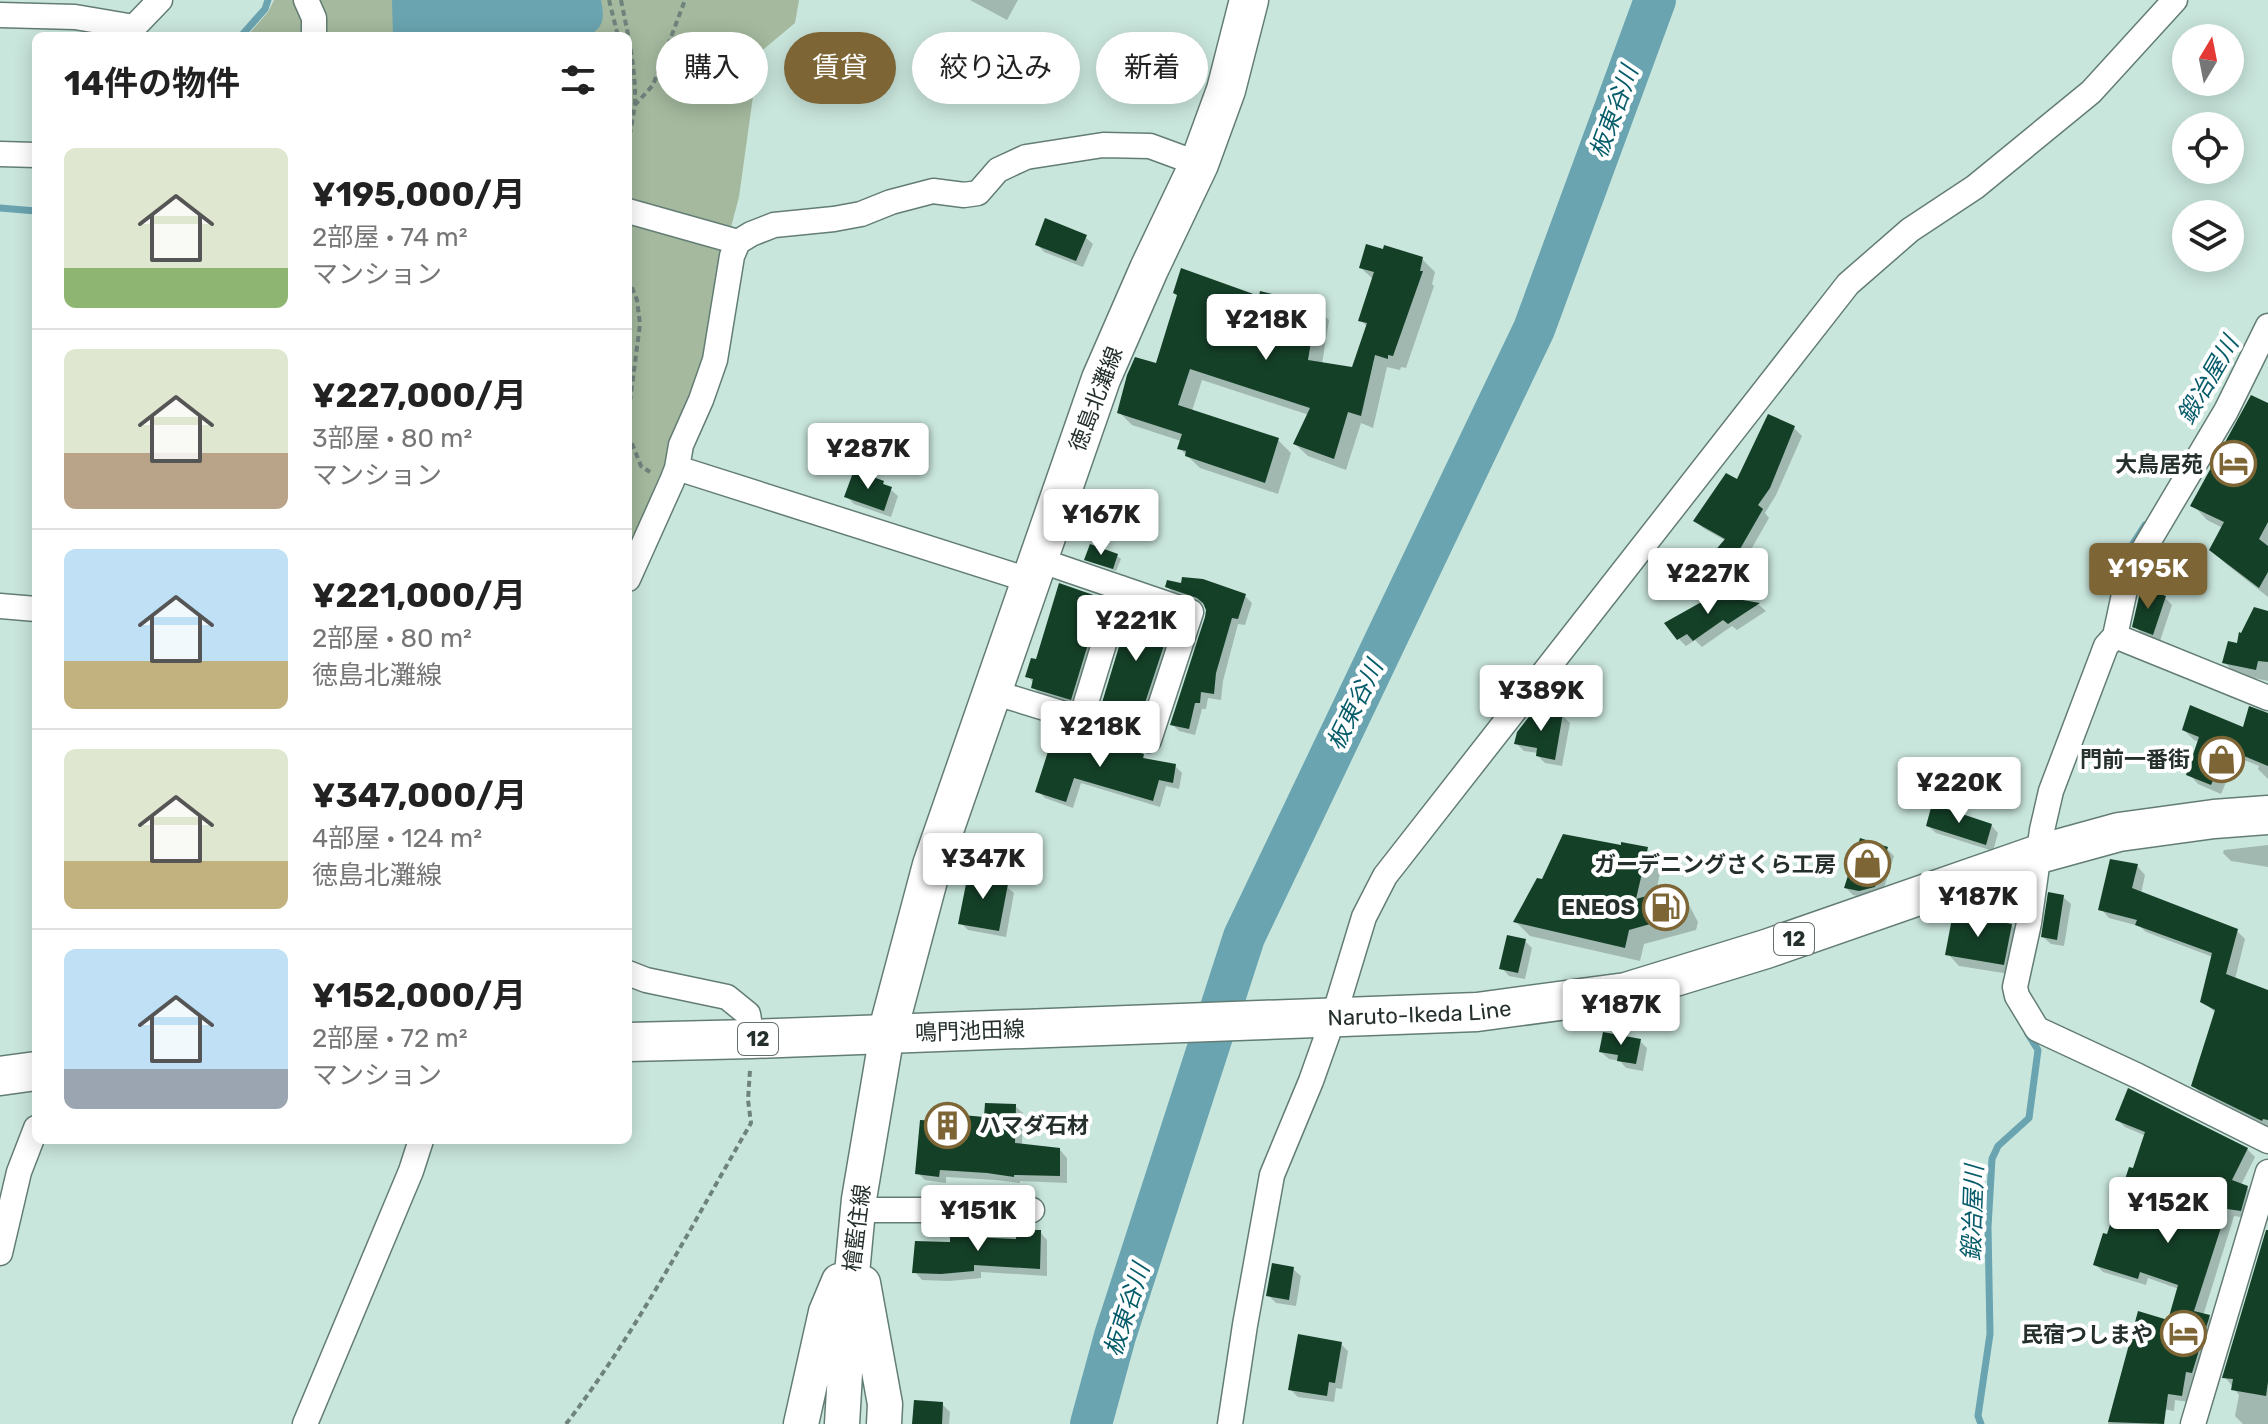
<!DOCTYPE html>
<html lang="ja">
<meta charset="utf-8">
<style>
body{margin:0;font-family:Rubik,"Noto Sans JP",sans-serif;background:#f6f6f6;color:#222;height:100vh;display:flex;flex-direction:column;font-size:30px;white-space:nowrap}
*{box-sizing:border-box;margin:0}
p{font-size:26px;color:#767676}
.icon{flex:none;width:44px;height:44px;fill:none;stroke:currentColor;stroke-width:2;stroke-linecap:round;stroke-linejoin:round}
.map{position:relative;flex:1;overflow:hidden}
.side{position:absolute;left:32px;top:32px;width:600px;height:1112px;display:flex;flex-direction:column;background:#fff;border-radius:12px;box-shadow:0 4px 20px #0003}
.side>*{flex:none}
.banner{position:absolute;left:656px;top:32px;width:760px;height:72px;display:flex;gap:16px}
.needle{width:52px;rotate:10deg}
.fabs{position:absolute;left:2172px;top:24px;display:grid;gap:16px}
.fabs a{display:grid;place-items:center;width:72px;height:72px;border-radius:50%;background:#fff;box-shadow:0 4px 20px #0003;font-size:40px}
.price{position:absolute;translate:-50% -68px;padding:0 18px;border-radius:8px;background:#fff;color:#222;font-size:26px;line-height:52px;filter:drop-shadow(0 2px 4px #0008)}
.price::after{content:'';position:absolute;left:50%;top:48px;width:24px;height:18px;margin-left:-12px;background:inherit;clip-path:polygon(0 0,100% 0,50% 100%)}
.price.selected{background:#7d6535;color:#fff}
ul{padding:0;list-style:none}
li{display:flex;align-items:center;gap:24px;height:200px;padding:0 32px}
li+li{border-top:2px solid #e0e0e0}
li span{display:grid;place-items:center;flex:none;width:224px;height:160px;border-radius:12px;color:#555}
li>.icon{margin-inline-start:auto}
span .icon{width:96px;height:96px;fill:#fffc;stroke-width:1}
li b{font-size:34px}
h2{display:flex;justify-content:space-between;align-items:center;height:96px;padding:0 32px;font-size:34px}
.chip{padding:0 28px;border-radius:36px;background:#fff;box-shadow:0 4px 20px #0003;font-size:28px;line-height:72px}
.chip.selected{background:#7d6535;color:#fff}
.map>svg:first-child{display:block}
.green{fill:#a4b99e}
.water{fill:#6aa4b0}
.shadow{fill:#0003}
.lines{fill:none;stroke-linecap:round;stroke-linejoin:round}
.stream{stroke:#6aa4b0;stroke-width:7}
.river{stroke:#6aa4b0;stroke-width:42}
.building{fill:#154028}
.minor-casing{stroke:#637d75;stroke-width:27}
.secondary-casing{stroke:#637d75;stroke-width:37}
.primary-casing{stroke:#637d75;stroke-width:41}
.path{stroke:#6f837d;stroke-width:4;stroke-dasharray:6 4;stroke-linecap:butt}
.minor{stroke:#fff;stroke-width:24}
.secondary{stroke:#fff;stroke-width:34}
.primary{stroke:#fff;stroke-width:38}
.labels{text-anchor:middle;dominant-baseline:central;stroke-width:8;stroke-linejoin:round;paint-order:stroke}
.shield{fill:#fff;stroke:#666e6c;stroke-width:2}
.shield-label{font-size:20px;font-weight:bold;fill:#25302d}
.street-label{font-size:22px;fill:#25302d;stroke:#fff}
.poi-label{font-size:22px;font-weight:bold;fill:#25302d;stroke:#fff;text-anchor:end}
.water-label{font-size:24px;font-style:italic;fill:#065c6a;stroke:#fff}
</style>
<div class="map">
<svg width="2268" height="1424" viewBox="0 0 2268 1424">
<rect width="100%" height="100%" fill="#c9e6dd"/>
<!-- green -->
<path class="green" d="M274,0H799L795,23L759,53L739,197L723,257L706,358L668,471L628,566V36H247L268,12Z"/>
<!-- water -->
<path class="water" d="M392,0H601C604,17 605,24 591,35L393,36Z"/>
<!-- shadow -->
<path class="shadow" d="M970,0H1018L1007,20Z
M1085,237L1093,244L1083,267L1044,252L1037,244Z
M1422,259L1435,272L1432,284L1434,286L1406,368L1401,367L1400,370L1387,367L1373,428L1361,423L1346,470L1308,456L1295,444L1309,415L1202,380L1192,411L1278,440L1291,453L1278,494L1200,468L1179,448L1181,441L1132,425L1119,412L1158,365L1260,299L1316,307L1329,320L1322,364L1353,370L1368,327L1360,320L1374,280L1361,268Z
M2268,406V597L2226,564L2211,550L2223,528L2207,520L2193,505Z
M1794,428L1802,436L1776,495L1765,513L1769,518L1740,569L1723,560L1716,553L1726,541L1703,528L1695,521Z
M883,483L898,496L891,517L854,504L847,497Z
M1117,556L1121,559L1116,571L1090,562L1086,559Z
M1167,587L1245,596L1252,603L1245,625L1238,624L1223,681L1221,700L1208,698L1206,709H1202L1195,735L1179,731L1172,724L1207,617L1206,605L1175,594Z
M1714,597L1759,605L1766,611L1737,630L1732,626L1702,647L1695,640L1686,646L1679,639Z
M2165,598L2172,605L2160,641L2142,634L2135,626Z
M1101,599L1108,606L1077,706L1039,694L1033,687L1034,683L1028,677L1037,661Z
M2268,613V681L2236,674L2224,662Z
M1171,623L1177,629L1145,726L1130,721L1124,715L1109,711L1103,705Z
M2268,714V779L2258,769L2259,766L2237,757L2221,794L2198,784L2189,774L2200,742L2194,740L2184,730H2244Z
M1562,715L1570,723L1562,766L1545,763L1538,756V753L1524,751L1517,744Z
M1114,752L1143,756L1148,761L1175,766L1182,773L1179,789L1166,786L1160,807L1081,783L1073,808L1045,798L1038,791Z
M1991,825L1998,833L1993,851L1936,833L1928,826Z
M2268,845V867L2231,861L2223,853L2224,850Z
M1622,847L1647,849L1662,864L1655,896L1674,890L1689,905L1698,922L1696,930L1644,944L1640,961L1530,936L1516,922L1543,882Z
M1887,849L1894,856L1882,894L1867,898L1853,895L1846,888Z
M2137,866L2145,875L2141,894L2237,931L2245,939L2235,979L2268,992V1127L2201,1094L2193,1085L2216,1013L2202,1001L2213,957L2146,932L2139,926L2109,918L2101,909Z
M992,875L1014,893L1006,937L968,930L961,923Z
M2063,897L2071,904L2064,946L2051,944L2043,937Z
M2011,925L2023,937L2016,975L1959,966L1948,954Z
M1525,941L1532,948L1525,979L1509,976L1502,968Z
M1640,1041L1647,1048L1643,1071L1626,1068L1620,1061L1609,1059L1601,1052Z
M1015,1106L1023,1113L1022,1146L1060,1150L1067,1158V1183L1020,1181V1183L996,1180L946,1177V1183L925,1180L918,1173L986,1119Z
M2117,1119L2247,1149L2255,1157L2241,1185L2247,1188L2255,1196L2248,1218L2234,1216L2203,1316L2209,1317L2216,1325L2200,1380L2193,1379L2189,1402L2175,1400L2174,1411L2157,1408L2153,1424H2108L2140,1314L2170,1323L2179,1289L2148,1278L2146,1285L2103,1272L2095,1264L2134,1170L2146,1136L2125,1127Z
M1040,1232L1047,1240V1276L981,1272V1278L950,1281L922,1280L915,1272L1018,1241Z
M2268,1232V1424H2243L2235,1416L2239,1395L2225,1377Z
M1293,1269L1301,1276L1296,1306L1276,1303L1268,1295Z
M1341,1344L1348,1351L1342,1389L1336,1388L1334,1402L1298,1397L1291,1390Z
M942,1404L950,1412L949,1424H914Z"/>
<g class="lines">
<!-- stream -->
<path class="stream" d="M241,36L265,9L268,0
M0,208L36,211
M2122,566L2124,558L2145,525
M1981,1424L1978,1416L1990,1334L1988,1227L1992,1159L1998,1146L2029,1118L2038,1050L2028,1034"/>
<!-- river -->
<path class="river" d="M1091,1424L1115,1336L1244,937L1534,329L1655,0"/>
</g>
<!-- building -->
<path class="building" d="M1045,218L1087,235L1076,261L1035,245Z
M1366,244L1383,249L1384,245L1423,257L1420,271H1423L1393,356L1388,355V359L1375,355L1361,416L1348,412L1334,459L1293,444L1310,408L1190,369L1178,405L1279,438L1265,483L1185,456L1186,451L1177,449L1182,434L1117,413L1127,375L1135,357L1156,363L1177,295L1173,293L1181,268L1259,296L1260,291L1317,305L1308,360L1352,367L1367,323L1358,321L1374,272L1359,268Z
M2251,395L2268,403V522L2259,539L2268,546V572L2259,588L2209,550L2224,522L2190,506Z
M1768,414L1795,426L1770,488L1758,505L1763,509L1732,563L1713,553L1725,539L1693,521L1726,473L1737,479Z
M854,470L884,481L883,484L892,487L884,511L844,497Z
M1090,544L1118,554L1113,569L1084,560Z
M1182,577L1203,579L1246,594L1238,619L1232,618L1216,673L1214,694L1201,692L1200,703H1195L1189,729L1170,725L1205,617L1206,610L1203,603L1197,598L1165,587L1167,580L1181,583Z
M1059,583L1102,598L1071,700L1031,688L1033,679L1025,677L1031,658L1036,659Z
M2141,588L2166,596L2153,635L2132,627Z
M1714,595L1760,603L1728,624L1723,620L1693,641L1687,634L1677,640L1664,623Z
M1131,607L1172,621L1139,721L1122,716L1123,712L1101,706Z
M2254,607L2268,611V662L2258,661L2256,670L2222,663L2228,641L2237,643L2239,632L2241,633Z
M2190,705L2243,727L2249,706L2268,713V766L2227,749L2211,785L2186,775L2199,737L2182,730Z
M1535,709L1563,713L1555,760L1536,756L1537,748L1514,744L1517,732Z
M1054,733L1113,750L1114,745L1144,754L1143,758L1176,764L1173,783L1159,780L1153,801L1074,778L1066,802L1035,792Z
M1932,804L1992,824L1986,845L1926,826Z
M1563,834L1621,845V842L1648,847L1636,899L1675,888L1684,906L1682,915L1629,930L1625,948L1513,922L1537,878L1542,879Z
M1860,838L1888,847L1875,887L1859,891L1844,888Z
M2110,859L2138,864L2132,888L2238,929L2226,974L2268,990V1120L2263,1119L2262,1121L2191,1086L2215,1010L2200,1002L2212,953L2135,925L2137,920L2098,910Z
M969,869L993,873L991,881L1008,884L999,931L958,924Z
M2048,892L2064,895L2057,940L2041,937Z
M1953,913L2012,924L2004,965L1945,955Z
M1507,935L1526,939L1518,973L1499,969Z
M1603,1032L1641,1039L1636,1064L1617,1061L1618,1055L1599,1052Z
M2128,1088L2248,1148L2232,1180L2248,1186L2241,1211L2227,1209L2194,1311L2210,1315L2192,1373L2186,1372L2182,1396L2168,1394L2164,1424L2108,1422L2138,1311L2168,1320L2178,1285L2140,1272L2138,1279L2093,1265L2103,1233L2107,1234L2129,1167L2133,1168L2145,1132L2115,1120Z
M985,1103L1016,1104L1015,1143L1060,1148V1176L1014,1175V1177L987,1173L940,1170L939,1177L915,1174L920,1120L940,1121L941,1113L984,1117Z
M1016,1230H1041L1040,1269L974,1265V1271L941,1274L912,1273L915,1241L950,1242V1236L1016,1239Z
M2266,1230H2268V1382L2266,1396L2231,1390L2233,1379L2222,1378Z
M1272,1263L1294,1267L1289,1300L1266,1296Z
M1298,1334L1342,1342L1335,1383L1329,1382L1327,1396L1288,1390Z
M914,1400L943,1402L942,1424H912Z"/>
<g class="lines">
<defs>
<path id="minor" d="M306,0L314,18V36
M0,15L75,17L134,27L133,36
M134,27L160,0
M0,154L36,155
M628,211L738,242
M677,468L1032,581
M628,579L672,481L677,468L681,445L701,400L715,360L732,256L738,242L751,234L774,225L834,219L861,214L891,202L933,191L964,195L978,193L998,170L1026,157L1103,145L1150,146L1199,164
M0,606L36,609
M2115,636L2128,576L2226,411L2268,326
M993,692L1149,740L1191,612L1039,560
M2268,698L2115,636L2106,646L2051,791L2042,830L2029,923L2015,987L2017,996L2037,1029L2138,1076L2268,1141
M1081,719L1121,588
M628,973L646,980L727,997L748,1014L752,1039
M858,1210H1032
M0,1253L19,1172L36,1128
M305,1424L411,1171L421,1140
M1230,1424L1245,1325L1272,1175L1311,1081L1333,1019L1364,917L1385,876L1848,284L1910,230L1975,187L2091,92L2175,0
M2193,1424L2268,1172"/>
<path id="secondary" d="M863,1283L885,1404L884,1424
M801,1424L826,1312L839,1281
M842,1424L849,1305L859,1199L887,1034"/>
<g id="primary">
<path d="M887,1034L932,865L1101,379L1149,269L1199,164L1226,90L1249,0"/>
<path id="s1" d="M628,1042L752,1039L1477,1012L1626,992L1766,949L2039,854L2119,832L2214,819L2268,815"/>
<path d="M0,1076L36,1071"/>
</g>
</defs>
<!-- minor casing -->
<use href="#minor" class="minor-casing"/>
<!-- secondary casing -->
<use href="#secondary" class="secondary-casing"/>
<!-- primary casing -->
<use href="#primary" class="primary-casing"/>
<!-- path -->
<path class="path" d="M609,0L617,32L615,36
M621,0C628,35 636,68 635,104
M628,145L635,105L653,85L685,0
M628,278L637,300L640,324L628,417
M628,434L641,466L650,472
M566,1424C637,1332 693,1223 751,1123L748,1100L750,1070"/>
<!-- minor -->
<use href="#minor" class="minor"/>
<!-- secondary -->
<use href="#secondary" class="secondary"/>
<!-- primary -->
<use href="#primary" class="primary"/>
</g>
<!-- icons -->
<defs>
<symbol id="hotel-ring" viewBox="-11 -11 22 22"><circle r="9.5" fill="#fff" stroke="#7d6535" stroke-width="1.5"/><path d="M-6-4.5h1.5V1H6V5H4.5V3h-9V5H-6ZM-4 0a1.8 1.8 0 1 1 3.6 0ZM.5 0V-2.5h3Q6-2.5 6 0Z" fill="#7d6535"/></symbol>
<symbol id="shop-ring" viewBox="-11 -11 22 22"><circle r="9.5" fill="#fff" stroke="#7d6535" stroke-width="1.5"/><path d="M-5-2.5h2.3a2.7 3.5 0 0 1 5.4 0H5L5.5 6h-11ZM-1.5-2.5h3a1.5 2.3 0 0 0-3 0Z" fill="#7d6535"/></symbol>
<symbol id="fuel-ring" viewBox="-11 -11 22 22"><circle r="9.5" fill="#fff" stroke="#7d6535" stroke-width="1.5"/><path d="M-5.5-6h7V0h2V4h1.3V-2.5L3-4.5l.8-.8L6-3V5H2.5V1h-1V6h-7ZM-4.2-4.7v3.2H.2V-4.7Z" fill="#7d6535"/></symbol>
<symbol id="building-ring" viewBox="-11 -11 22 22"><circle r="9.5" fill="#fff" stroke="#7d6535" stroke-width="1.5"/><path d="M-4-6H4V6H1V3H-1V6H-4ZM-2.5-4.3h1.7v1.8h-1.7ZM.8-4.3h1.7v1.8H.8ZM-2.5-1h1.7V.8h-1.7ZM.8-1h1.7V.8H.8Z" fill="#7d6535"/></symbol>
</defs>
<g fill-rule="evenodd">
<use href="#hotel-ring" x="2208" y="438" width="51" height="51"/>
<use href="#shop-ring" x="2196" y="734" width="51" height="51"/>
<use href="#shop-ring" x="1842" y="838" width="51" height="51"/>
<use href="#fuel-ring" x="1640" y="882" width="51" height="51"/>
<use href="#building-ring" x="922" y="1100" width="51" height="51"/>
<use href="#hotel-ring" x="2158" y="1308" width="51" height="51"/>
</g>
<g class="labels">
<!-- shield labels -->
<g class="shield">
<rect x="1774" y="923" width="40" height="32" rx="6"/>
<rect x="738" y="1023" width="40" height="32" rx="6"/>
</g>
<g class="shield-label">
<text x="1794" y="939">12</text>
<text x="758" y="1039">12</text>
</g>
<!-- street labels -->
<g class="street-label">
<text transform="translate(1096 399) rotate(-69)">徳島北灘線</text>
<text stroke="none"><textPath href="#s1" startOffset="792">Naruto-Ikeda Line</textPath></text>
<text transform="translate(970 1031) rotate(-2)">鳴門池田線</text>
<text transform="translate(857 1228) rotate(-83)">檜藍住線</text>
</g>
<!-- poi labels -->
<g class="poi-label">
<text x="2203" y="464">大鳥居苑</text>
<text x="2190" y="759">門前一番街</text>
<text x="1836" y="864">ガーデニングさくら工房</text>
<text x="1635" y="907">ENEOS</text>
<text x="979" y="1125" text-anchor="start">ハマダ石材</text>
<text x="2153" y="1334">民宿つしまや</text>
</g>
<!-- water labels -->
<g class="water-label">
<text transform="translate(1614 112) rotate(-70)">板東谷川</text>
<text transform="translate(2208 380) rotate(-60)">鍛冶屋川</text>
<text transform="translate(1355 705) rotate(-64)">板東谷川</text>
<text transform="translate(1973 1213) rotate(-88)">鍛冶屋川</text>
<text transform="translate(1127 1310) rotate(-72)">板東谷川</text>
</g>
</g>
</svg>
<div class="fabs">
<a><svg class="needle" viewBox="-14 -14 28 28"><path d="M0-13l5 13h-10z" fill="#e53935"/><path d="M0 13l5-13h-10z" fill="#767676"/></svg></a>
<a><svg class="icon" aria-label="locate" viewBox="0 0 24 24"><circle cx="12" cy="12" r="6"/><path d="M12 2v4M12 18v4M2 12h4M18 12h4"/></svg></a>
<a><svg class="icon" aria-label="layers" viewBox="0 0 24 24"><path d="M12 4l9 5-9 5-9-5zM3 14l9 5 9-5"/></svg></a>
</div>
<b class="price" style="left:1266px;top:362px">¥218K</b>
<b class="price" style="left:868px;top:491px">¥287K</b>
<b class="price" style="left:1101px;top:557px">¥167K</b>
<b class="price selected" style="left:2148px;top:611px">¥195K</b>
<b class="price" style="left:1708px;top:616px">¥227K</b>
<b class="price" style="left:1136px;top:663px">¥221K</b>
<b class="price" style="left:1541px;top:733px">¥389K</b>
<b class="price" style="left:1100px;top:769px">¥218K</b>
<b class="price" style="left:1959px;top:825px">¥220K</b>
<b class="price" style="left:983px;top:901px">¥347K</b>
<b class="price" style="left:1978px;top:939px">¥187K</b>
<b class="price" style="left:1621px;top:1047px">¥187K</b>
<b class="price" style="left:2168px;top:1245px">¥152K</b>
<b class="price" style="left:978px;top:1253px">¥151K</b>
<div class="banner">
<a class="chip">購入</a>
<a class="chip selected">賃貸</a>
<a class="chip">絞り込み</a>
<a class="chip">新着</a>
</div>
<section class="side">
<h2>14件の物件<svg class="icon" aria-label="filters" viewBox="0 0 24 24"><path d="M4 7h16M4 17h16"/><circle cx="9" cy="7" r="2"/><circle cx="15" cy="17" r="2"/></svg></h2>
<ul>
<li><span style="background:linear-gradient(#dfe7d0 75%,#8fb573 0)"><svg class="icon" aria-label="home" viewBox="0 0 24 24"><path d="M3 11l9-7 9 7M6 9v11h12V9"/></svg></span><div><b>¥195,000/月</b><p>2部屋 · 74 m²</p><p>マンション</p></div></li>
<li><span style="background:linear-gradient(#dfe7d0 65%,#b9a48a 0)"><svg class="icon" aria-label="home" viewBox="0 0 24 24"><path d="M3 11l9-7 9 7M6 9v11h12V9"/></svg></span><div><b>¥227,000/月</b><p>3部屋 · 80 m²</p><p>マンション</p></div></li>
<li><span style="background:linear-gradient(#bfe0f5 70%,#c2b280 0)"><svg class="icon" aria-label="home" viewBox="0 0 24 24"><path d="M3 11l9-7 9 7M6 9v11h12V9"/></svg></span><div><b>¥221,000/月</b><p>2部屋 · 80 m²</p><p>徳島北灘線</p></div></li>
<li><span style="background:linear-gradient(#dfe7d0 70%,#c2b280 0)"><svg class="icon" aria-label="home" viewBox="0 0 24 24"><path d="M3 11l9-7 9 7M6 9v11h12V9"/></svg></span><div><b>¥347,000/月</b><p>4部屋 · 124 m²</p><p>徳島北灘線</p></div></li>
<li><span style="background:linear-gradient(#bfe0f5 75%,#9aa5b1 0)"><svg class="icon" aria-label="home" viewBox="0 0 24 24"><path d="M3 11l9-7 9 7M6 9v11h12V9"/></svg></span><div><b>¥152,000/月</b><p>2部屋 · 72 m²</p><p>マンション</p></div></li>
</ul>
</section>
</div>
